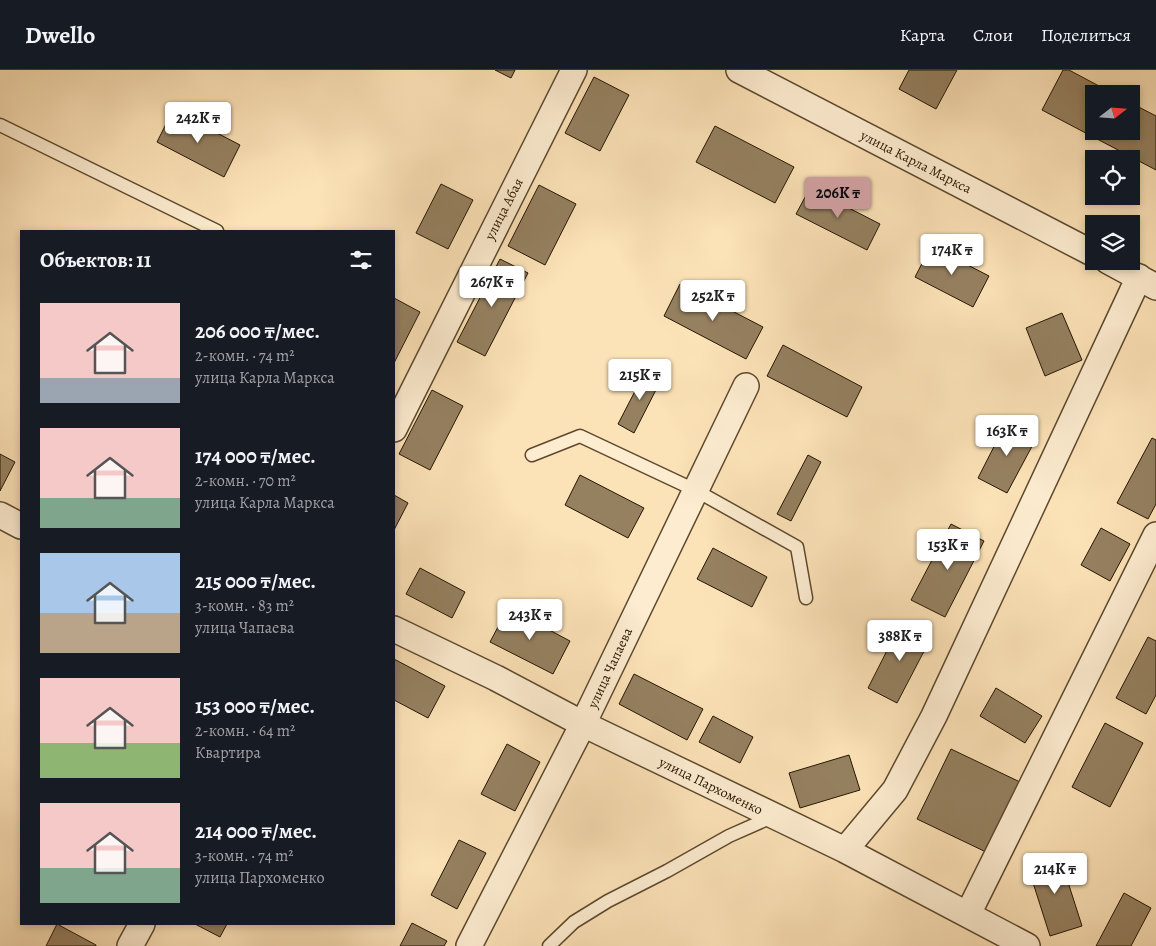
<!DOCTYPE html>
<html lang="ru">
<meta charset="utf-8">
<style>
body{margin:0;font-family:Alegreya,serif;background:#20242c;color:#f1f3f6;height:100vh;display:flex;flex-direction:column;font-size:19px;white-space:nowrap}
*{box-sizing:border-box;margin:0}
p{font-size:16px;color:#9ea1a6}
.icon{flex:none;width:28px;height:28px;fill:none;stroke:currentColor;stroke-width:2;stroke-linecap:round;stroke-linejoin:round}
.map{position:relative;flex:1;overflow:hidden}
.side{position:absolute;left:20px;top:160px;width:375px;height:695px;display:flex;flex-direction:column;background:#171b24;border-radius:0px;box-shadow:0 2px 8px #0003}
.side>*{flex:none}
.needle{width:32px;rotate:73deg}
.controls{position:absolute;left:1085px;top:15px;display:grid;gap:10px}
.controls a{display:grid;place-items:center;width:55px;height:55px;border-radius:0px;background:#171b24;box-shadow:0 2px 8px #0003;font-size:25px}
.price{position:absolute;translate:-50% -42px;padding:0 11px;border-radius:5px;background:#fff;color:#222;font-size:16px;line-height:32px;filter:drop-shadow(0 1px 2px #0008)}
.price::after{content:'';position:absolute;left:50%;top:30px;width:15px;height:11px;margin-left:-8px;background:inherit;clip-path:polygon(0 0,100% 0,50% 100%)}
.price.current{background:#c59692;color:#111}
ul{padding:0;list-style:none}
li{display:flex;align-items:center;gap:15px;height:125px;padding:0 20px}
li span{display:grid;place-items:center;flex:none;width:140px;height:100px;border-radius:0px;color:#555}
li>.icon{margin-inline-start:auto}
span .icon{width:60px;height:60px;fill:#fffc;stroke-width:1}
li b{font-size:21px}
h2{display:flex;justify-content:space-between;align-items:center;height:60px;padding:0 20px;font-size:21px}
header{display:flex;align-items:center;gap:30px;box-sizing:border-box;height:70px;padding:0 25px;background:#171b24;border-bottom:1px solid #363941}
header strong{font-size:24px}
nav{display:flex;gap:28px;margin-inline-start:auto;font-size:18px}
.map>svg:first-child{display:block}
.building{fill:#958060;stroke:#261601}
.lines{fill:none;stroke-linecap:round;stroke-linejoin:round}
.service-casing{stroke:#5c492e;stroke-width:15}
.minor-casing{stroke:#5c492e;stroke-width:28}
.service{stroke:#fdecd0;stroke-width:12}
.minor{stroke:#fdecd0;stroke-width:25}
.labels{text-anchor:middle;dominant-baseline:central;stroke-width:4.5;stroke-linejoin:round;paint-order:stroke}
.street-label{font-size:14px;fill:#261601;stroke:#fdecd0}
</style>
<header>
<strong>Dwello</strong>
<nav><a>Карта</a><a>Слои</a><a>Поделиться</a></nav>
</header>
<div class="map">
<svg width="1156" height="876" viewBox="0 0 1156 876">
<rect width="100%" height="100%" fill="#fce2b7"/>
<filter id="stains"><feTurbulence type="fractalNoise" baseFrequency=".004" numOctaves="4"/><feColorMatrix values="0 0 0 0 .2 0 0 0 0 .09 0 0 0 0 .02 0 0 0 .5 -.17"/></filter>
<radialGradient id="worn" r=".72"><stop offset=".6" stop-color="#630" stop-opacity="0"/><stop offset="1" stop-color="#630" stop-opacity=".3"/></radialGradient>
<!-- building -->
<path class="building" d="M495,0H515L511,8Z
M909,0H957L936,39L899,19Z
M1063,0H1069L1114,24H1094V61H1131V33L1156,46V100L1042,40Z
M594,7L629,25L600,81L565,63Z
M173,40L240,75L224,107L157,72Z
M715,56L794,97L775,133L696,92Z
M441,114L473,130L448,179L416,163Z
M539,115L576,134L545,195L508,176Z
M810,118L880,154L867,180L796,144Z
M931,176L989,206L973,237L915,207Z
M500,189L528,203L485,286L457,272Z
M680,214L763,257L746,289L664,246Z
M394,228L420,242L394,293Z
M1062,243L1082,290L1045,306L1026,258Z
M783,275L862,317L847,347L767,306Z
M646,300L662,308L634,363L618,354Z
M432,320L463,336L430,400L399,384Z
M1007,351L1037,367L1007,423L978,408Z
M1152,368L1156,370V434L1148,449L1117,433Z
M0,384L15,392L0,421Z
M808,385L821,392L791,451L777,444Z
M580,405L644,438L628,468L565,435Z
M394,425L408,433L394,460Z
M951,454L984,471L945,547L911,530Z
M1101,458L1130,474L1110,511L1081,495Z
M713,478L767,507L752,537L697,509Z
M420,498L465,522L452,548L406,524Z
M508,538L570,571L553,604L490,572Z
M902,551L932,566L897,633L868,618Z
M1148,567L1156,571V625L1146,644L1116,628Z
M394,589L445,616L428,648L394,630Z
M634,604L703,639L687,670L619,634Z
M996,618L1042,646L1025,673L980,646Z
M713,646L753,667L740,693L699,672Z
M1105,653L1143,673L1110,737L1072,717Z
M507,674L540,692L515,741L481,724Z
M951,679L1020,712L986,782L917,749Z
M849,685L860,720L800,738L789,703Z
M459,770L486,783L457,839L431,825Z
M1059,784L1082,856L1050,866L1027,794Z
M1124,823L1151,838L1131,876H1096Z
M412,853L447,871L444,876H400Z
M57,854L96,875V876H46Z
M195,854H227L220,867Z"/>
<g class="lines">
<defs>
<path id="service" d="M0,55L217,161
M532,385L580,366L695,420L797,477L806,528
M549,876L574,852L608,831L667,801L729,766L774,746"/>
<path id="minor" d="M739,0L1094,184
M1108,191L1156,217
M394,359L574,0
M0,445L21,456
M394,559L496,608L583,654L845,780L1027,876
M845,780L895,720L934,646L1139,207
M968,844L1156,465
M130,876L142,854
M469,876L583,654L746,316"/>
</defs>
<!-- service casing -->
<use href="#service" class="service-casing"/>
<!-- minor casing -->
<use href="#minor" class="minor-casing"/>
<!-- service -->
<use href="#service" class="service"/>
<!-- minor -->
<use href="#minor" class="minor"/>
</g>
<g class="labels">
<!-- street labels -->
<g class="street-label">
<text transform="translate(916 92) rotate(27)">улица Карла Маркса</text>
<text transform="translate(504 139) rotate(-63)">улица Абая</text>
<text transform="translate(610 598) rotate(-65)">улица Чапаева</text>
<text transform="translate(711 716) rotate(26)">улица Пархоменко</text>
</g>
</g>
<rect width="100%" height="100%" filter="url(#stains)"/>
<rect width="100%" height="100%" fill="url(#worn)"/>
</svg>
<div class="controls">
<a><svg class="needle" viewBox="-14 -14 28 28"><path d="M0-13l5 13h-10z" fill="#e53935"/><path d="M0 13l5-13h-10z" fill="#9ea1a6"/></svg></a>
<a><svg class="icon" aria-label="locate" viewBox="0 0 24 24"><circle cx="12" cy="12" r="6"/><path d="M12 2v4M12 18v4M2 12h4M18 12h4"/></svg></a>
<a><svg class="icon" aria-label="layers" viewBox="0 0 24 24"><path d="M12 4l9 5-9 5-9-5zM3 14l9 5 9-5"/></svg></a>
</div>
<b class="price" style="left:198px;top:74px">242K ₸</b>
<b class="price current" style="left:838px;top:149px">206K ₸</b>
<b class="price" style="left:952px;top:206px">174K ₸</b>
<b class="price" style="left:492px;top:238px">267K ₸</b>
<b class="price" style="left:713px;top:252px">252K ₸</b>
<b class="price" style="left:640px;top:331px">215K ₸</b>
<b class="price" style="left:1007px;top:387px">163K ₸</b>
<b class="price" style="left:948px;top:501px">153K ₸</b>
<b class="price" style="left:530px;top:571px">243K ₸</b>
<b class="price" style="left:900px;top:592px">388K ₸</b>
<b class="price" style="left:1055px;top:825px">214K ₸</b>
<section class="side">
<h2>Объектов: 11<svg class="icon" aria-label="filters" viewBox="0 0 24 24"><path d="M4 7h16M4 17h16"/><circle cx="9" cy="7" r="2"/><circle cx="15" cy="17" r="2"/></svg></h2>
<ul>
<li><span style="background:linear-gradient(#f6c9c9 75%,#9aa5b1 0)"><svg class="icon" aria-label="home" viewBox="0 0 24 24"><path d="M3 11l9-7 9 7M6 9v11h12V9"/></svg></span><div><b>206 000 ₸/мес.</b><p>2-комн. · 74 m²</p><p>улица Карла Маркса</p></div></li>
<li><span style="background:linear-gradient(#f6c9c9 70%,#7fa58c 0)"><svg class="icon" aria-label="home" viewBox="0 0 24 24"><path d="M3 11l9-7 9 7M6 9v11h12V9"/></svg></span><div><b>174 000 ₸/мес.</b><p>2-комн. · 70 m²</p><p>улица Карла Маркса</p></div></li>
<li><span style="background:linear-gradient(#a9c7e8 60%,#b9a48a 0)"><svg class="icon" aria-label="home" viewBox="0 0 24 24"><path d="M3 11l9-7 9 7M6 9v11h12V9"/></svg></span><div><b>215 000 ₸/мес.</b><p>3-комн. · 83 m²</p><p>улица Чапаева</p></div></li>
<li><span style="background:linear-gradient(#f6c9c9 65%,#8fb573 0)"><svg class="icon" aria-label="home" viewBox="0 0 24 24"><path d="M3 11l9-7 9 7M6 9v11h12V9"/></svg></span><div><b>153 000 ₸/мес.</b><p>2-комн. · 64 m²</p><p>Квартира</p></div></li>
<li><span style="background:linear-gradient(#f6c9c9 65%,#7fa58c 0)"><svg class="icon" aria-label="home" viewBox="0 0 24 24"><path d="M3 11l9-7 9 7M6 9v11h12V9"/></svg></span><div><b>214 000 ₸/мес.</b><p>3-комн. · 74 m²</p><p>улица Пархоменко</p></div></li>
</ul>
</section>
</div>
